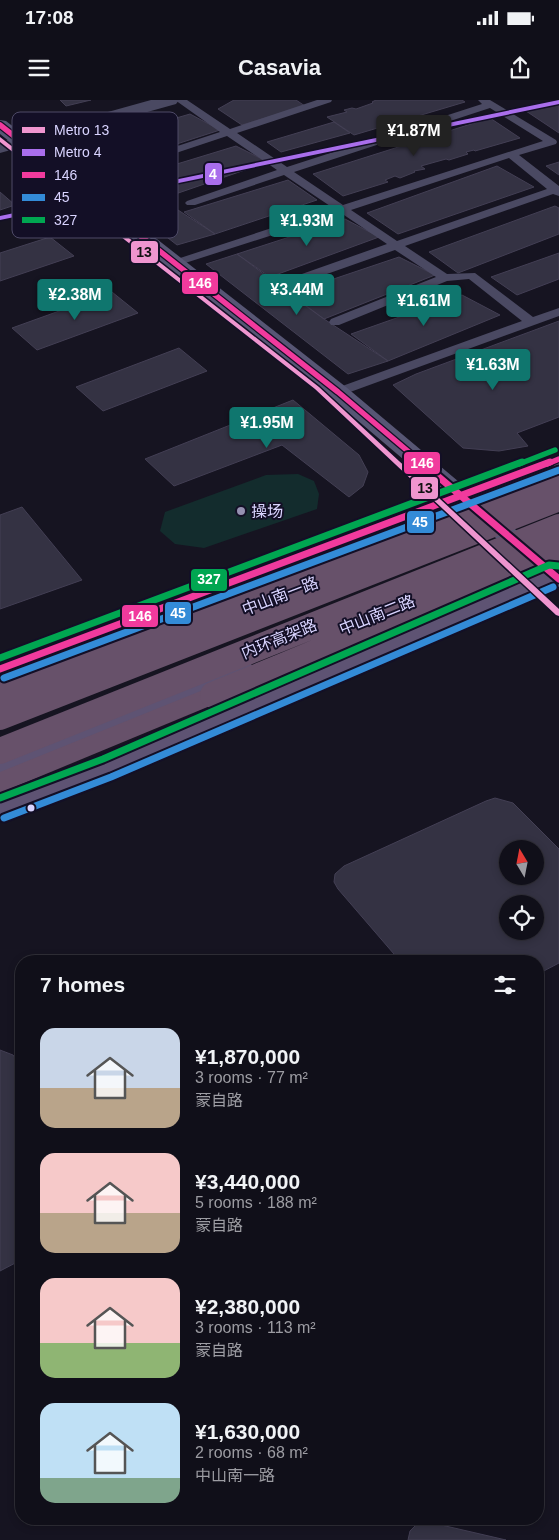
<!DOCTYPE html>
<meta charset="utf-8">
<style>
body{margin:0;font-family:Arial,"Noto Sans SC",sans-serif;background:#1e1d26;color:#f1f3f6;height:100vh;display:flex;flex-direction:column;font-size:19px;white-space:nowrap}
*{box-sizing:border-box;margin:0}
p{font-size:16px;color:#9c9ca2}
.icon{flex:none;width:28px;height:28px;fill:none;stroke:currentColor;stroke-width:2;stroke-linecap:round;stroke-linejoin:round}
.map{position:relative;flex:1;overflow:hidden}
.details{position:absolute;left:15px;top:855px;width:529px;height:570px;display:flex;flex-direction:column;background:#100f19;border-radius:20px;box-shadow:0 2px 8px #0003,0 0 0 1px #302f38}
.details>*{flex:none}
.needle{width:32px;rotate:350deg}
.controls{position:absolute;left:499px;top:740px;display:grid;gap:10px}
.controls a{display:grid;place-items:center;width:45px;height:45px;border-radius:50%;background:#100f19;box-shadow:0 2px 8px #0003,0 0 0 1px #302f38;font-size:25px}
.price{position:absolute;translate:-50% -42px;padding:0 11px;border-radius:5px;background:#0f766e;color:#fff;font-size:16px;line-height:32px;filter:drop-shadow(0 1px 2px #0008)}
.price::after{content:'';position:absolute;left:50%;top:30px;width:15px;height:11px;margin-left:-8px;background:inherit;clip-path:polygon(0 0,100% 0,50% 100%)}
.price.active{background:#222;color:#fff}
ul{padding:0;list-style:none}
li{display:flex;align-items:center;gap:15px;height:125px;padding:0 25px}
li span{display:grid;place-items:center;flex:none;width:140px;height:100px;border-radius:15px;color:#555}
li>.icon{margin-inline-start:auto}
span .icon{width:60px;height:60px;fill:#fffc;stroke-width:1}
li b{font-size:21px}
h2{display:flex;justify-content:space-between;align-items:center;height:60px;padding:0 25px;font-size:21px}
.status{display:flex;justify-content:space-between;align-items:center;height:35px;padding:0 25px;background:#100f19;direction:ltr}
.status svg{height:14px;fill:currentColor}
header{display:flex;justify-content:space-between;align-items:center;height:65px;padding:0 25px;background:#100f19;font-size:22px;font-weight:800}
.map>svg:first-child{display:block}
.green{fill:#132c2d}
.building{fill:#343243;stroke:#433f54;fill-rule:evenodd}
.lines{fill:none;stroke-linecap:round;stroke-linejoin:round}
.lane{fill:#4a4962;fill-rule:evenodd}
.street{fill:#4a4962;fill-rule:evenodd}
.secondary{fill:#575674;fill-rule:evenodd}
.primary{fill:#5e5373;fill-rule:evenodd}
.highway{fill:#67516a;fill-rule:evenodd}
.highway-bridge{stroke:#67516a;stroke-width:26}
.bus-1-far1-casing{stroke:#130f26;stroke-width:8}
.bus-1-casing{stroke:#130f26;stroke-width:11}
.bus-2-casing{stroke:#130f26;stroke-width:11}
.bus-3-far1-casing{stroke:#130f26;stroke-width:8}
.bus-3-casing{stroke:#130f26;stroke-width:11}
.bus-1-far1{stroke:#f13a9d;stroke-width:5.5}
.bus-1{stroke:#f13a9d;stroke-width:7}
.bus-2{stroke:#338bd7;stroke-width:7}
.bus-3-far1{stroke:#00a651;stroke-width:5.5}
.bus-3{stroke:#00a651;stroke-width:7}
.metro-1-casing{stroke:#130f26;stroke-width:3}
.metro-2-casing{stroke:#130f26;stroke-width:3}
.metro-1{fill:#ef95cf;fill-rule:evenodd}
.metro-2{fill:#a96eec;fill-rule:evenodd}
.poi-dot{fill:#9591b1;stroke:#130f26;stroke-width:2}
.bus-dot{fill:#d9d4ff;stroke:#130f26;stroke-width:2}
.labels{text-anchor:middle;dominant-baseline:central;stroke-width:4;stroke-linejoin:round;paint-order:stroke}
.poi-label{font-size:16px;fill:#d9d4ff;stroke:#130f26;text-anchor:start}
.street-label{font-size:16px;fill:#d9d4ff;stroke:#130f26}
.key{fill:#130f26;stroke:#4e4a67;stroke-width:1}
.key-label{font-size:14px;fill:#d9d4ff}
.line-badge{stroke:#130f26;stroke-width:2}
.badge-label{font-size:14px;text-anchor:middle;font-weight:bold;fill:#fff}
.pale-badge-label{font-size:14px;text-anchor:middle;font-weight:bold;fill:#111}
</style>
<div class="status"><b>17:08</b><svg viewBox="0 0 49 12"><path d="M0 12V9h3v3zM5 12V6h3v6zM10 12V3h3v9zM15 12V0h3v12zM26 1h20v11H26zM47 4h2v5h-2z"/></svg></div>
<header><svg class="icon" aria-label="menu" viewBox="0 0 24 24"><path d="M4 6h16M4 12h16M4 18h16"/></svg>Casavia<svg class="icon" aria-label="share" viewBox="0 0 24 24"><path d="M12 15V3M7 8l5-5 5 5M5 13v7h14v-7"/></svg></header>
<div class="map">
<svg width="559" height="1440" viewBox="0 0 559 1440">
<rect width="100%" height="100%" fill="#161421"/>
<!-- green -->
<path class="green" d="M298,374L314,381L319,394L317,409L204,448L175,444L160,431L165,412L266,375Z"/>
<!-- building -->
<path class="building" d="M60,0H91L66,6Z
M234,0H296L305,6L242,25L218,9Z
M376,0H462L465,2L354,35L327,17L347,12L344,10L352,8L356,9L373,3L372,2Z
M555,0H559V33L523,9Z
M190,14L220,30L115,64L87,44Z
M490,18L520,38L475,51L474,50L466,52L468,54L449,60L446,59L421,66L425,69L414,71L415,72L400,78L395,76L385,80L388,82L343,96L313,74Z
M334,22L350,33L281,52L267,42Z
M87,44L161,99L215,134L177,145L58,52Z
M236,46L268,62L161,99L131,78Z
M559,62V75L546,66Z
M497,66L534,87L398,134L367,113Z
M288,80L317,100L215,134L184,112Z
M0,92L15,105L0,110Z
M555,106L559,108V134L458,173L429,152Z
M345,119L379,137L270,177L237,154Z
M50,137L74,156L0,181V153Z
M559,153V179L517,195L491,177Z
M237,154L324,219L388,261L348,274L206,164Z
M399,157L435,175L324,219L289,194Z
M112,192L138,213L37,250L12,228Z
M462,195L500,215L388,261L351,234Z
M559,221V317L517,333L528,346L499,351L463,348L393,285L416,274Z
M179,248L207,271L103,311L76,287Z
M293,300L359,355L368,372L363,386L349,397L282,345L174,386L145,359Z
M22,407L82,480L0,509V415Z
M495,698L513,703L559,749V863L538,874V861H400L338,789L334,782L335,774L344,766L486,701ZM508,749H535V776H508ZM508,804H535V831H508Z
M0,950L13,955L21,966V1160L0,1171Z
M426,1421L437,1424L506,1440H408L410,1431L417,1424Z"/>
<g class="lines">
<!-- lane -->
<path class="lane" d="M175,0H187L230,29L317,0H332L331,2L237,33L287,67L482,4L478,0H490L556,40L557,42L556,44L519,55L559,86V96L553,94L405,146L447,174L475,173L533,217L559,208V216L342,295H334L332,292L334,289L522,221L469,179L447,181L339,225H331L329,222L331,219L436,177L395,150L290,187H282L280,184L282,181L387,144L341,113L179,165H171L169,163L171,161L333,108L284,75L195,105H187L185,103L187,101L277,70L227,36L149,62H141L140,60L141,58L220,32ZM490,8L543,41L343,105L294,72ZM509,58L547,89L397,141L351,110Z"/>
<!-- street -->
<path class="street" d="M151,0H179L176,4L0,53V42Z"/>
<!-- secondary -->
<path class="secondary" d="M0,20L6,21L346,287L559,466V487L550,484L330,297L0,34Z"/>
<!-- primary -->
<path class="primary" d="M406,411L414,413L418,418L414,423L0,577V560Z
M559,464V481L116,675L0,719V698L98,661Z
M242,562L251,564L255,570L251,576L0,677V658Z"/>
<!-- highway -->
<path class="highway" d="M213,586L222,589L226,595L222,601L0,693V672Z"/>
<!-- highway-bridge -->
<path class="highway-bridge" d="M0,590L559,371
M213,595L559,452
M0,617L559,398
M0,651L559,427"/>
<defs>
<path id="bus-1-far1" d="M0,25L338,292L423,364
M547,364L559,359"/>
<path id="bus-1" d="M421,362L559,479
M0,569L550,362"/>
<path id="bus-2" d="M4,578L559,370
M4,718L111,677L553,487"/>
<path id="bus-3-far1" d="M519,364L555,350"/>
<path id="bus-3" d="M0,558L522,362
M0,698L103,659L549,465L559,466"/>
</defs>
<!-- bus-1-far1 casing -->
<use href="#bus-1-far1" class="bus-1-far1-casing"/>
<!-- bus-1 casing -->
<use href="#bus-1" class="bus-1-casing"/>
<!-- bus-2 casing -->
<use href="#bus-2" class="bus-2-casing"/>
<!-- bus-3-far1 casing -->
<use href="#bus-3-far1" class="bus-3-far1-casing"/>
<!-- bus-3 casing -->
<use href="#bus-3" class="bus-3-casing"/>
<!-- bus-1-far1 -->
<use href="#bus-1-far1" class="bus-1-far1"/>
<!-- bus-1 -->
<use href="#bus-1" class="bus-1"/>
<!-- bus-2 -->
<use href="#bus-2" class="bus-2"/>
<!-- bus-3-far1 -->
<use href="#bus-3-far1" class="bus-3-far1"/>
<!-- bus-3 -->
<use href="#bus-3" class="bus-3"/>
<defs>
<path id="metro-1" d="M0,37L319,287L559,509V516L556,515L315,289L0,42Z"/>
<path id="metro-2" d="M559,0V4L0,120V116Z"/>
</defs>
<!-- metro-1 casing -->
<use href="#metro-1" class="metro-1-casing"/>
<!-- metro-2 casing -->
<use href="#metro-2" class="metro-2-casing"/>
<!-- metro-1 -->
<use href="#metro-1" class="metro-1"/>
<!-- metro-2 -->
<use href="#metro-2" class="metro-2"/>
</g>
<!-- markers -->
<circle class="poi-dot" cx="241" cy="411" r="5"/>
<circle class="bus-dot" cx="31" cy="708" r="4.5"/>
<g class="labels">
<!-- poi labels -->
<g class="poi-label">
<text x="251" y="411">操场</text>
</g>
<!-- street labels -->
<g class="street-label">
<text transform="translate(280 496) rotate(-21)">中山南一路</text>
<text transform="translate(377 515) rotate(-22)">中山南二路</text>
<text transform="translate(279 539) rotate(-22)">内环高架路</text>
</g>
</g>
<!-- legend -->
<rect x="12" y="12" width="166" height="126" rx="8" class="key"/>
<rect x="22" y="27" width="23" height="6" fill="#ef95cf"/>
<rect x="22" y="49" width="23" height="7" fill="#a96eec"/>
<rect x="22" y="72" width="23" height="6" fill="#f13a9d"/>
<rect x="22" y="94" width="23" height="7" fill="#338bd7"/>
<rect x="22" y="117" width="23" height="6" fill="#00a651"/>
<g class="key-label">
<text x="54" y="35">Metro 13</text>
<text x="54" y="57">Metro 4</text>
<text x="54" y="80">146</text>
<text x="54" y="102">45</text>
<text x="54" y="125">327</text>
</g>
<g class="line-badge">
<rect x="204" y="62" width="19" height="24" rx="5" fill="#a96eec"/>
<rect x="130" y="140" width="29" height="24" rx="5" fill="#ef95cf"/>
<rect x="181" y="171" width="38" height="24" rx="5" fill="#f13a9d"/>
<rect x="403" y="351" width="38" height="24" rx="5" fill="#f13a9d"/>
<rect x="410" y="376" width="29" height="24" rx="5" fill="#ef95cf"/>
<rect x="406" y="410" width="29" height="24" rx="5" fill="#338bd7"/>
<rect x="190" y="468" width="38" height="24" rx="5" fill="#00a651"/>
<rect x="164" y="501" width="28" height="24" rx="5" fill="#338bd7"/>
<rect x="121" y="504" width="38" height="24" rx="5" fill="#f13a9d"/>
</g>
<g class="badge-label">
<text x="213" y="79">4</text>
<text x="200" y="188">146</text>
<text x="422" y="368">146</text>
<text x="420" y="427">45</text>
<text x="209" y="484">327</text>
<text x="178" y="518">45</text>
<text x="140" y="521">146</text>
</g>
<g class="pale-badge-label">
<text x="144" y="157">13</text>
<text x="425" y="393">13</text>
</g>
</svg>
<div class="controls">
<a><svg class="needle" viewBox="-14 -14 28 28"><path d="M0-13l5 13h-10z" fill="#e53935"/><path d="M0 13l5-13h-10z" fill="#9c9ca2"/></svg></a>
<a><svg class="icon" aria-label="locate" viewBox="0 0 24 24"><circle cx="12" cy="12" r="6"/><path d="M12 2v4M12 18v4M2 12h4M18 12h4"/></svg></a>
</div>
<b class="price active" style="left:414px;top:57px">¥1.87M</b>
<b class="price" style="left:307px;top:147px">¥1.93M</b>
<b class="price" style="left:297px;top:216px">¥3.44M</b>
<b class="price" style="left:75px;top:221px">¥2.38M</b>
<b class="price" style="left:424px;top:227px">¥1.61M</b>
<b class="price" style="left:493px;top:291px">¥1.63M</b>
<b class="price" style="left:267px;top:349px">¥1.95M</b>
<section class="details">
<h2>7 homes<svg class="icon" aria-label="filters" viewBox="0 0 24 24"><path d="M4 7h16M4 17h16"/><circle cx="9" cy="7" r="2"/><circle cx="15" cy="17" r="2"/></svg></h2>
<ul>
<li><span style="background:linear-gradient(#c9d6e8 60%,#b9a48a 0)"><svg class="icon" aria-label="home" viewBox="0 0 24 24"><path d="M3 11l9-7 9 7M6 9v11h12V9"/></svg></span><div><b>¥1,870,000</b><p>3 rooms · 77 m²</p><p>蒙自路</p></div></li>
<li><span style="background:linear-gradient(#f6c9c9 60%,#b9a48a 0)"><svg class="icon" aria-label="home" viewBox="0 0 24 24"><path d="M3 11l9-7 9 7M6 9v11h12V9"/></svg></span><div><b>¥3,440,000</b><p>5 rooms · 188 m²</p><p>蒙自路</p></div></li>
<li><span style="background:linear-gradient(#f6c9c9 65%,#8fb573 0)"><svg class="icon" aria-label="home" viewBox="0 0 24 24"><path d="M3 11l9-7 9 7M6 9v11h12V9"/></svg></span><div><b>¥2,380,000</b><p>3 rooms · 113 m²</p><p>蒙自路</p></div></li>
<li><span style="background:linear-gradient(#bfe0f5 75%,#7fa58c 0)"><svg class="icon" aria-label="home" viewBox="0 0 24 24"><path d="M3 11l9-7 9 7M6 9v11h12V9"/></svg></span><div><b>¥1,630,000</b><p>2 rooms · 68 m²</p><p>中山南一路</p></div></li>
</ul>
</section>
</div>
